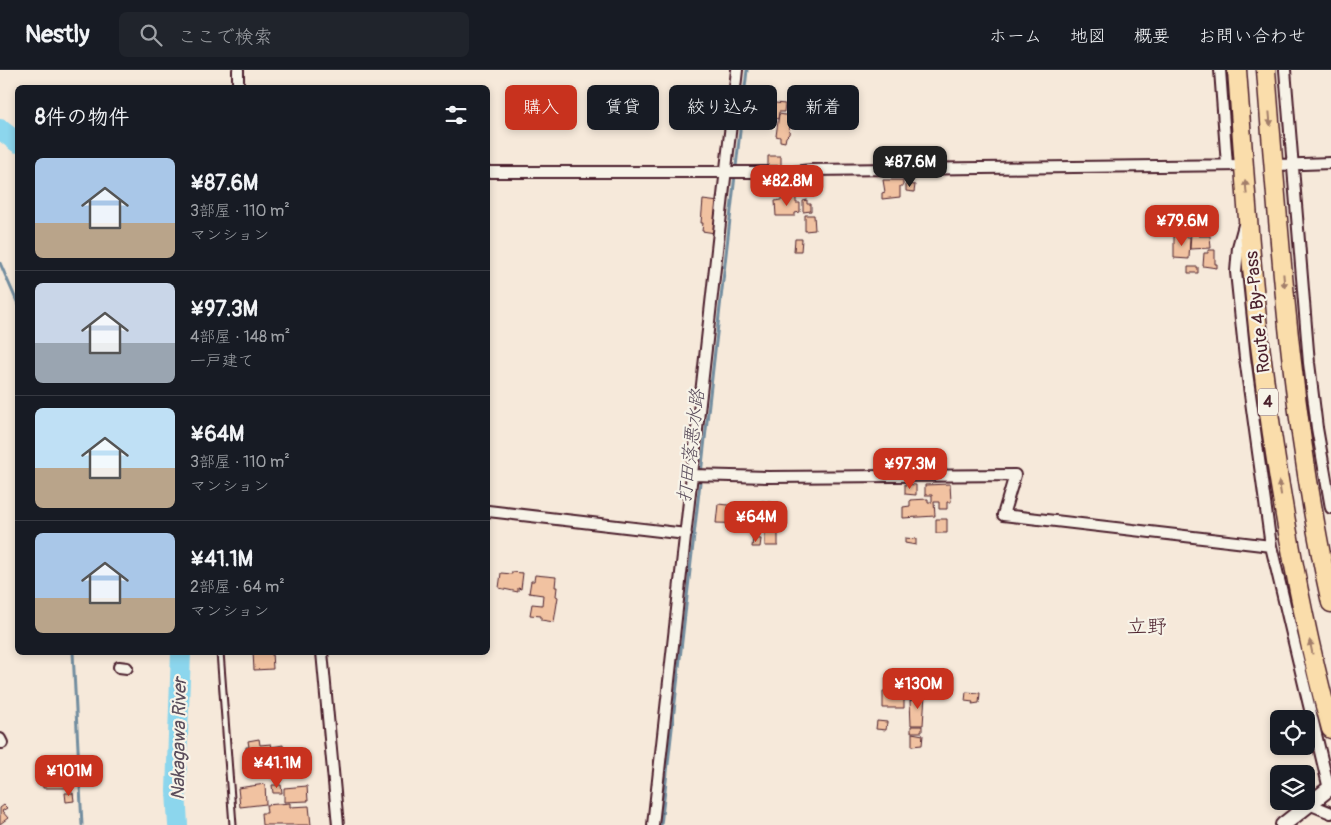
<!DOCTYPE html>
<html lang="ja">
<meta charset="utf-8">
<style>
body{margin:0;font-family:Pangolin,"Klee One",sans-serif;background:#20242c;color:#f1f3f6;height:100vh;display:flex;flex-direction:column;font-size:19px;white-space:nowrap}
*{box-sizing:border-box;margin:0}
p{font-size:16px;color:#9ea1a6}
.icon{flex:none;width:28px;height:28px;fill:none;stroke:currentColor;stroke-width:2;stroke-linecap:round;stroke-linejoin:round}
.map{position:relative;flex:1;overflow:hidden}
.side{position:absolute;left:15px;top:15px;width:475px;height:570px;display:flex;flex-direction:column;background:#171b24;border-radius:8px;box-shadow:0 2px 8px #0003}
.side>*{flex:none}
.banner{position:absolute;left:505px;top:15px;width:475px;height:45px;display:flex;gap:10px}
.tools{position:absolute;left:1270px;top:640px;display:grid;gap:10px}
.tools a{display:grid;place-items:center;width:45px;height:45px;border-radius:8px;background:#171b24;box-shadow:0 2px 8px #0003;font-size:25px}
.price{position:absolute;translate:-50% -42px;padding:0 11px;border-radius:10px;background:#c8321e;color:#fff;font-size:16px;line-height:32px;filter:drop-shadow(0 1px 2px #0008)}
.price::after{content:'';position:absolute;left:50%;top:30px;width:15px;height:11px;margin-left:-8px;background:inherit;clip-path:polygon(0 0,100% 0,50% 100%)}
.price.selected{background:#222;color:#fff}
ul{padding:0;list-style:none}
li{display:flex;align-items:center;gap:15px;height:125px;padding:0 20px}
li+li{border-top:1px solid #363941}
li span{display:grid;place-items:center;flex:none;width:140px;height:100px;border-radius:8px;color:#555}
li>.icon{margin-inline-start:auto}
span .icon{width:60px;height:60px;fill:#fffc;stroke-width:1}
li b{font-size:21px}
h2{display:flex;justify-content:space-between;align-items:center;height:60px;padding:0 20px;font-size:21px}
.tag{padding:0 18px;border-radius:8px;background:#171b24;box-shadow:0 2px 8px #0003;font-size:18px;line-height:45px}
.tag.selected{background:#c8321e;color:#fff}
header{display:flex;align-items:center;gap:30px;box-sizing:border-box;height:70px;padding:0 25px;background:#171b24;border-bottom:1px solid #363941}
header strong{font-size:24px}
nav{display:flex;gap:28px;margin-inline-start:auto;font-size:18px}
.search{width:350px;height:45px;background:#20242c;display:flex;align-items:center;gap:12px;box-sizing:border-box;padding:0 18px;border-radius:8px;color:#9ea1a6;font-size:19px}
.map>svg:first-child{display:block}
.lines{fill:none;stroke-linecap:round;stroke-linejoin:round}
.stream{stroke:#728d9f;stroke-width:3}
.river{stroke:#8cd6ed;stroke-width:20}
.building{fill:#f1c2a1;stroke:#4a1f2b}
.lane-casing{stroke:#4a1f2b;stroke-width:9}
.street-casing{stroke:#4a1f2b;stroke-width:14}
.secondary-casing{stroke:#4a1f2b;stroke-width:18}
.highway-casing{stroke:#4a1f2b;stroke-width:21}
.lane{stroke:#f7f3e8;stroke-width:5}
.street{stroke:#f7f3e8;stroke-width:10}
.secondary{stroke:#f7f3e8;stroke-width:14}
.highway{stroke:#faddab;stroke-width:18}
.oneway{fill:#a27e6b}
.labels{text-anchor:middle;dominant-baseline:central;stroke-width:4.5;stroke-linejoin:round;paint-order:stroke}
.shield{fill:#f7f3e8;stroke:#7e5f64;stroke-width:1}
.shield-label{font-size:16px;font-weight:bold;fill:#4a1f2b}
.street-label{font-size:18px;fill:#4a1f2b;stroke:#f7f3e8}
.water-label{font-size:19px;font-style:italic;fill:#5a4d5c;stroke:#f7f3e8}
.quarter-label{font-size:20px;fill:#4a1f2b;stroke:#f7f3e8}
</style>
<header>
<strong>Nestly</strong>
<div class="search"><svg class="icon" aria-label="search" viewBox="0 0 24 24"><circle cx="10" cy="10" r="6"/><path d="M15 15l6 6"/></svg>ここで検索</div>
<nav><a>ホーム</a><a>地図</a><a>概要</a><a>お問い合わせ</a></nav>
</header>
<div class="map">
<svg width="1331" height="755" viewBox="0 0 1331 755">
<rect width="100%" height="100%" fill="#f6e9da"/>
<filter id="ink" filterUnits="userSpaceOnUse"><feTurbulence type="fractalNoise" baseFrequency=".02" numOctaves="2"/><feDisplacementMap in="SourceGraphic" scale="10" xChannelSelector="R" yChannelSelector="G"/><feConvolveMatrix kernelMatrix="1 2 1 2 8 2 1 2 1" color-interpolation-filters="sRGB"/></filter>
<g filter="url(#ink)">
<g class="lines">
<!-- stream -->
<path class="stream" d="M0,193L18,234
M73,582L82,755
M661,755L747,0"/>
<!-- river -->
<path class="river" d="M0,59L18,73
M178,755L176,721L181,582"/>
</g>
<!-- building -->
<path class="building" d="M756,31L785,34L784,42H779L778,49L773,48V50L754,47Z
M779,44L791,46L789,64L786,67L785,72L780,71V67L776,66Z
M768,86H781V96H768Z
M883,110H903V116H900V127L882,129V123L885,122Z
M906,114L915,115L914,122L906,121Z
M782,115H792L791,123H781Z
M796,127V133H800V142L795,143V146H776L775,131Z
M703,130L719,132L715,163L702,161L703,153H701Z
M807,130V134H811V141L803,142V131Z
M805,145H814L815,160L805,161Z
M1191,163H1199V166H1210L1211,178L1190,179Z
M1174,166L1190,167L1189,189L1174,188Z
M795,169H802L801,181H794Z
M1208,180H1215V194H1217V198L1203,196L1204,183H1208Z
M1188,197H1198V203H1188Z
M905,414L916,415V425L905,424Z
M950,414L951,432H947V439H939V432H934L935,446L903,448V437L910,436V430L928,429V432H932V425H925V415Z
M762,431L775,433L774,445L761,444Z
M740,433L755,434L752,454L716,453L718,434L739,436Z
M936,449H947V463H936Z
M765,459H778V476H765Z
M753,468L761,469L760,477H752Z
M905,468L916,469V475L905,473Z
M512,502L523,503L521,519L518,518V522L499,518L501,503L512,504Z
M535,505L556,507L555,517H557L556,526L558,527L554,552L541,550V546L530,545L532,534L542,535L543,525L529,523L531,511H534Z
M253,582H272L273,599L254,600Z
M904,619H912V630H904V638H883V621H904Z
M966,622L980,623L979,633L972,634L973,632L965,631Z
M916,624H925L923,655H911L910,631L916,628Z
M877,651L887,652L886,660L876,659Z
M911,656H922V662H911Z
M912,663L923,665L922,675L912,676Z
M259,669L260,675L271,674L272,677L283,675L284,685H286L288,703L277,704L272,684L247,689L246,683V677H249L248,671Z
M42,693H73V718H43Z
M265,714L266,734L240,737L238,718Z
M272,715H281L282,723H273Z
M307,716L308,731L284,732V718Z
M65,723H73L74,731L66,732Z
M290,733V737L309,736L311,755H262L261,743H267L266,735Z
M4,735L7,738L2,741L8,748L0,754V738Z"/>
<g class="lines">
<defs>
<path id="lane" d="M220,582L233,755"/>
<path id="street" d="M238,0V18
M1220,0L1227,95
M1285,0L1309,293L1317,358L1331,438
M1274,95L1331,93
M488,102H793L811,100L1244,95
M1244,155L1238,177L1236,202L1245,288L1271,476L1329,719
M693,405L769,407L1015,405L1003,445L1271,476
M488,441L686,464
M322,582L338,755
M119,597L127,598
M0,669L2,673
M1309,734L1331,743
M653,755L737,0"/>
<path id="secondary" d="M1283,755L1331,717"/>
<path id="highway" d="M1237,0C1244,92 1249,184 1260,275C1276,404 1297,533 1331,659
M1266,0C1280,179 1292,357 1331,533"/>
</defs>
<!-- lane casing -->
<use href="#lane" class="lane-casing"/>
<!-- street casing -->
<use href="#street" class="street-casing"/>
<!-- secondary casing -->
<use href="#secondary" class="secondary-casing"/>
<!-- highway casing -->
<use href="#highway" class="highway-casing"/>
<!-- lane -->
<use href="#lane" class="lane"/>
<!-- street -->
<use href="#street" class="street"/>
<!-- secondary -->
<use href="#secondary" class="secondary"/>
<!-- highway -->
<use href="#highway" class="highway"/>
</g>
<!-- one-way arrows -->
<defs><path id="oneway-solid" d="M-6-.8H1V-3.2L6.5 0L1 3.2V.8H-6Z" transform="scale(1.25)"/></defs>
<g class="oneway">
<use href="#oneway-solid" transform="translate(1270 49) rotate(85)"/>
<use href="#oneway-solid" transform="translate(1246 117) rotate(-95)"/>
<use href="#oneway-solid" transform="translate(1284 211) rotate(85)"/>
<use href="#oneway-solid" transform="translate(1280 418) rotate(-99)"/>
<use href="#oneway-solid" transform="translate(1311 577) rotate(-102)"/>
</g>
</g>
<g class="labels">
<!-- shield labels -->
<rect class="shield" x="1258" y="318.5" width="20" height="27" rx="4"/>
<g class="shield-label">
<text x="1268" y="332">4</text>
</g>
<!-- street labels -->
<g class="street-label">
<text transform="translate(1258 242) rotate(-96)">Route 4 By-Pass</text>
</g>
<!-- water labels -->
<g class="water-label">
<text transform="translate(691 376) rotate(-83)">打田落悪水路</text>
<text transform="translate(179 669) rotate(-89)">Nakagawa River</text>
</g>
<!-- quarter labels -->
<g class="quarter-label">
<text x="1147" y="556">立野</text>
</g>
</g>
</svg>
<div class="tools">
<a><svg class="icon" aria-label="locate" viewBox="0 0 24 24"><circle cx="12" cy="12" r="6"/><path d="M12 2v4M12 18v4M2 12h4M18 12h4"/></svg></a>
<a><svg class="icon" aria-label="layers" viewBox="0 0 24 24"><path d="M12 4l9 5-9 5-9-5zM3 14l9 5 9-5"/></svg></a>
</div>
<b class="price selected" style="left:910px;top:118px">¥87.6M</b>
<b class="price" style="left:787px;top:137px">¥82.8M</b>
<b class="price" style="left:1182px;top:177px">¥79.6M</b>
<b class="price" style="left:910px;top:420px">¥97.3M</b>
<b class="price" style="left:756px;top:473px">¥64M</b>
<b class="price" style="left:918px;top:640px">¥130M</b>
<b class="price" style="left:277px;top:719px">¥41.1M</b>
<b class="price" style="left:69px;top:727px">¥101M</b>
<div class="banner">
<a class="tag selected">購入</a>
<a class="tag">賃貸</a>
<a class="tag">絞り込み</a>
<a class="tag">新着</a>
</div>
<section class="side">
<h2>8件の物件<svg class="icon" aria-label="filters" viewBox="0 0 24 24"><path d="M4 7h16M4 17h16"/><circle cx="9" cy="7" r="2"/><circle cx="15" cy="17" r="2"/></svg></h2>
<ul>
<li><span style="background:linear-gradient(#a9c7e8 65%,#b9a48a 0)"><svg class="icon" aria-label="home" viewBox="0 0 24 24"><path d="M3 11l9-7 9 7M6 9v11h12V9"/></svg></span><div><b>¥87.6M</b><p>3部屋 · 110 m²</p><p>マンション</p></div></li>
<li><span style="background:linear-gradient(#c9d6e8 60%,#9aa5b1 0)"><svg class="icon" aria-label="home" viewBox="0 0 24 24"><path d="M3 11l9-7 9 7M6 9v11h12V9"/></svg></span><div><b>¥97.3M</b><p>4部屋 · 148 m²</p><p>一戸建て</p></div></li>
<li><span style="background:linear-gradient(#bfe0f5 60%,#b9a48a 0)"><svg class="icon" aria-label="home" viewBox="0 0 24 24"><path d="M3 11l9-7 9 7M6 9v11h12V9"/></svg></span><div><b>¥64M</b><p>3部屋 · 110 m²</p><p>マンション</p></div></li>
<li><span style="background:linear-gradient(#a9c7e8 65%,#b9a48a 0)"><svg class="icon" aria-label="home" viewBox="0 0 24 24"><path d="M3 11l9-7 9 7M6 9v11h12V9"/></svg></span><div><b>¥41.1M</b><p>2部屋 · 64 m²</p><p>マンション</p></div></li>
</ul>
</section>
</div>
